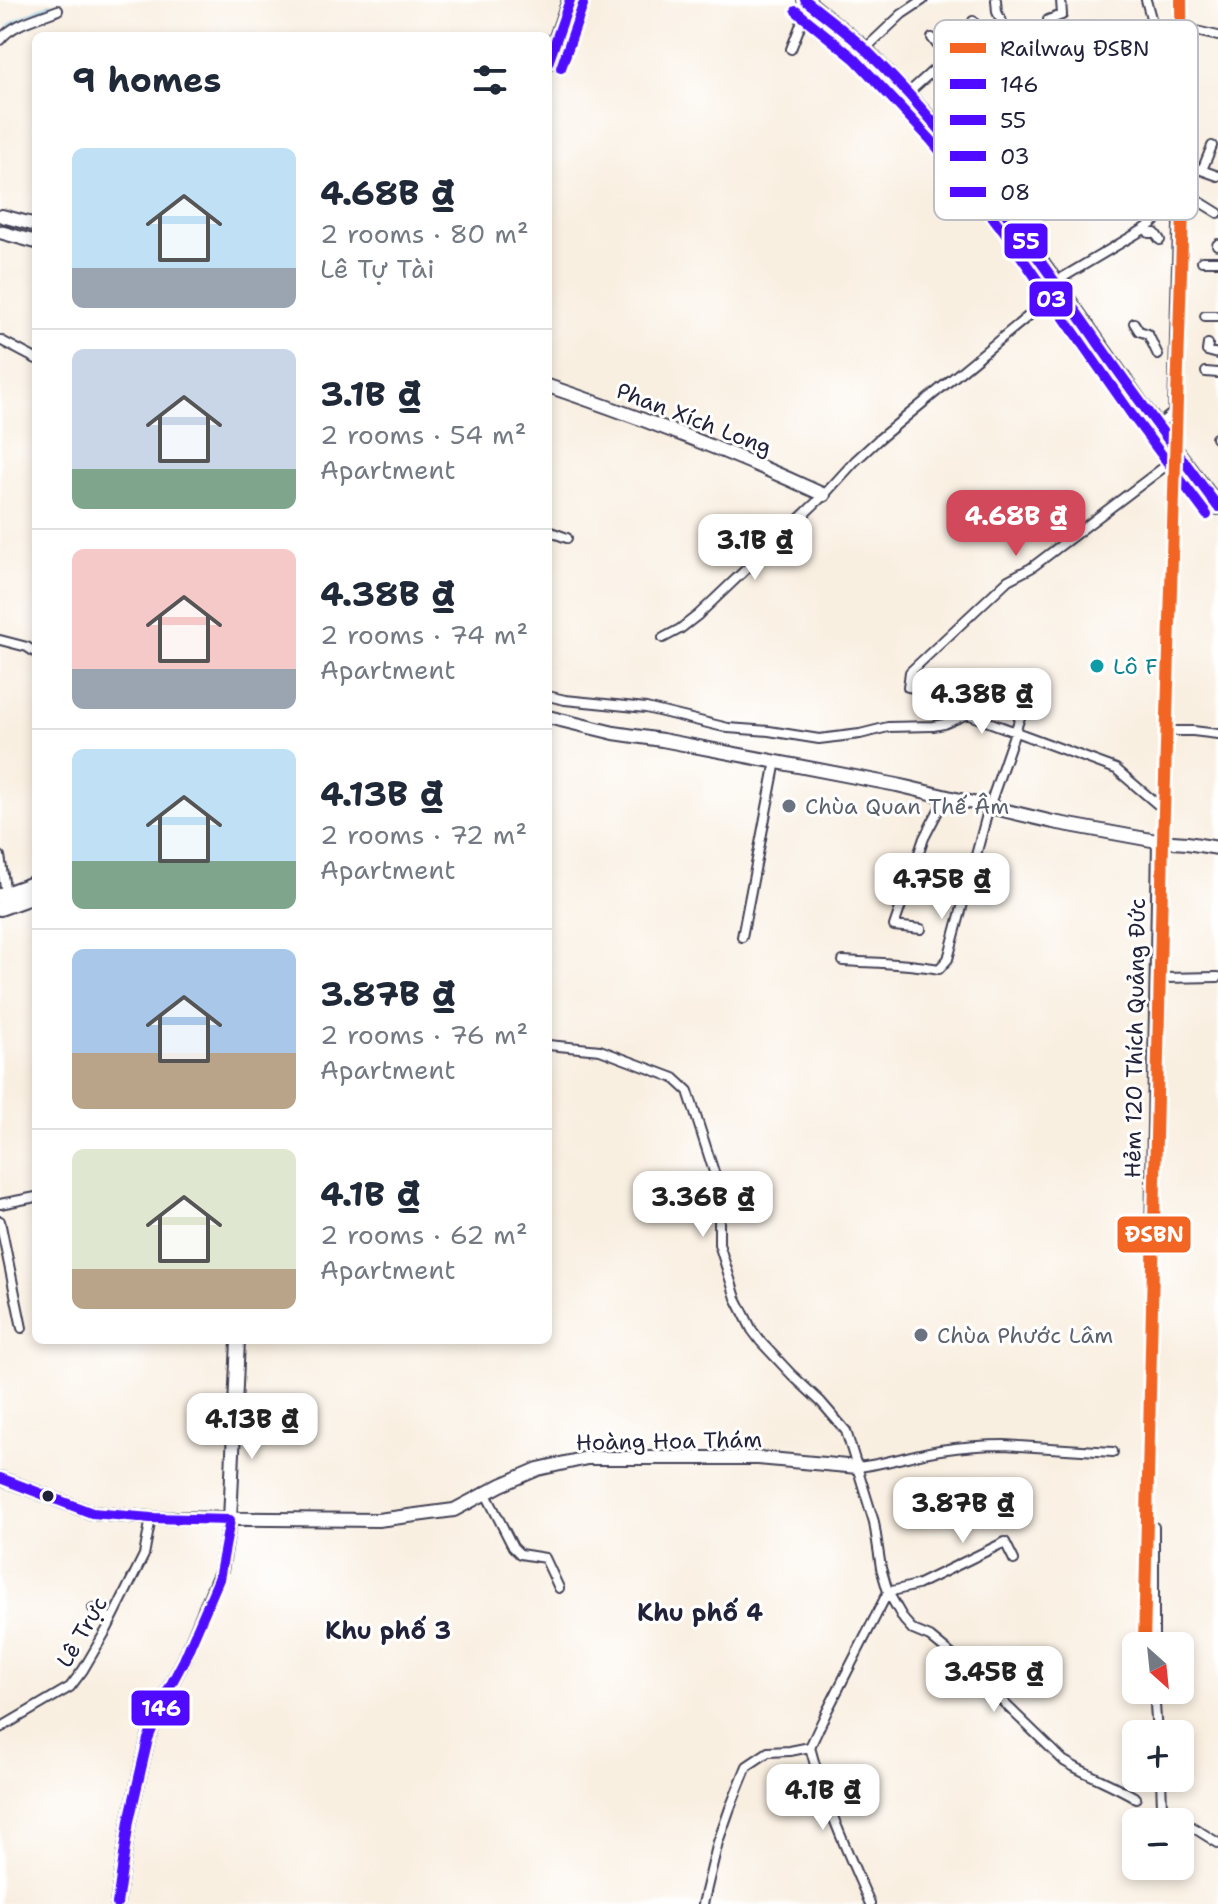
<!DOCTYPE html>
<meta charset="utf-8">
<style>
body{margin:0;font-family:"Shantell Sans",sans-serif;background:#f2f2f3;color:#1f2937;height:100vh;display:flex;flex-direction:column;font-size:30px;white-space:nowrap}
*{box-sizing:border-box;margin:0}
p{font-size:26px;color:#747a83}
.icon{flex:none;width:44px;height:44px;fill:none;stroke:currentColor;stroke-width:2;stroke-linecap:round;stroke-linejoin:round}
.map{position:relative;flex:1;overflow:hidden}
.sheet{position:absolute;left:32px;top:32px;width:520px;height:1312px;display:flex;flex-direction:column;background:#fff;border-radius:12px;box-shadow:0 4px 12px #0003}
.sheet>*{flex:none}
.needle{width:52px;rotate:153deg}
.buttons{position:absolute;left:1122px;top:1632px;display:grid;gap:16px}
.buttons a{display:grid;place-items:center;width:72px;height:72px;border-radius:12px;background:#fff;box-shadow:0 4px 12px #0003;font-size:40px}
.price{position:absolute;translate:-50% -68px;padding:0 18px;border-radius:16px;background:#fff;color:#222;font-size:26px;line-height:52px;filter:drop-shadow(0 2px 4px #0008)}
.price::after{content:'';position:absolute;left:50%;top:48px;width:24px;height:18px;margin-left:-12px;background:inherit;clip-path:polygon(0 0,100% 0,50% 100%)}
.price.current{background:#d1495b;color:#fff}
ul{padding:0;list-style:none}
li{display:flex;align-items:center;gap:24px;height:200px;padding:0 40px}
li+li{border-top:2px solid #e0e1e3}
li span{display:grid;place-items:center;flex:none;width:224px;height:160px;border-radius:12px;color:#555}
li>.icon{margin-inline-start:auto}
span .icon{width:96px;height:96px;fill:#fffc;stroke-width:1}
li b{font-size:34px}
h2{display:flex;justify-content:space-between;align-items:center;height:96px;padding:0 40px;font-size:34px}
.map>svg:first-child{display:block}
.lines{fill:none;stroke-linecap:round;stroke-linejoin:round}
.stream{stroke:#62b7de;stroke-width:3}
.street-casing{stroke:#424154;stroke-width:12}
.secondary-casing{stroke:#424154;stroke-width:16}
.primary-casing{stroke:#424154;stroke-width:18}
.street{stroke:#fff;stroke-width:8}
.secondary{stroke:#fff;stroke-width:12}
.primary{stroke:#fff;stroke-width:14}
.bus-1-casing{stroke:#fff;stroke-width:16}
.bus-2-casing{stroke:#fff;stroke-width:16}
.bus-3-casing{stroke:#fff;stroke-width:16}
.bus-4-casing{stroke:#fff;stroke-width:16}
.bus-1{stroke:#4f0aff;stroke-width:10}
.bus-2{stroke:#4f0aff;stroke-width:10}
.bus-3{stroke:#4f0aff;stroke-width:10}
.bus-4{stroke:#4f0aff;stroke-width:10}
.rail-1-casing{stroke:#fff;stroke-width:18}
.rail-1{stroke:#f26522;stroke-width:12}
.culture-dot{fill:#0f9aa8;stroke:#fff;stroke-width:3}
.worship-dot{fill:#6b7280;stroke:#fff;stroke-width:3}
.bus-dot{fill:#22223b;stroke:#fff;stroke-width:3}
.labels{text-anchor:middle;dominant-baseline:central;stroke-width:6;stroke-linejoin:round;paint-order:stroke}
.street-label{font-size:22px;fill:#22223b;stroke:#fff}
.culture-label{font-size:22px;fill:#0d838f;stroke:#fff;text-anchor:start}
.worship-label{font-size:22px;fill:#5b616d;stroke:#fff;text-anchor:start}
.neighbourhood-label{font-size:24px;font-weight:bold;fill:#22223b;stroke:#fff}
.key{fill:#fff;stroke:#bdbdc4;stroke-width:2}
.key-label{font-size:22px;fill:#22223b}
.line-badge{stroke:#fff;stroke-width:3}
.badge-label{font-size:22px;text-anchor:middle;font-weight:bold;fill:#fff}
</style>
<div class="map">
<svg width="1218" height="1904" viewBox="0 0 1218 1904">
<rect width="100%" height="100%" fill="#fff"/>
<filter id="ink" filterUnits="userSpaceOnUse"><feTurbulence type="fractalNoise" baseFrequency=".0125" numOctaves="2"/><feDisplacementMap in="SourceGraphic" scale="16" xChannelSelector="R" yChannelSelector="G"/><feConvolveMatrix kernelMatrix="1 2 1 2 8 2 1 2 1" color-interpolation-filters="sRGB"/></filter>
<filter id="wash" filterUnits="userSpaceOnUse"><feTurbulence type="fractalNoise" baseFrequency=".006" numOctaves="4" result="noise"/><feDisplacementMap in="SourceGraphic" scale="32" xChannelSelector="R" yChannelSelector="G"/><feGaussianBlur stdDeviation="1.8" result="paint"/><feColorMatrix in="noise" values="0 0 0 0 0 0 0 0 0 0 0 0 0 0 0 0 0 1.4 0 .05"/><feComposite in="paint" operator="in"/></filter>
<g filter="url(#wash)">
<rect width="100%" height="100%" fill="#f9efe1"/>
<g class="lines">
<!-- stream -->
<path class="stream" d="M9,27L13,23L51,4"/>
</g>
</g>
<g filter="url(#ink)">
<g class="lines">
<defs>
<path id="street" d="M1146,0L1176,108L1179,188L1173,413L1158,425
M973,21L993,55L1013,44
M1187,29L1218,36
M932,38L963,78
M0,40C13,23 39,18 58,10
M1056,44L1048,20L1062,15L1061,0
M791,49L809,4
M865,49L902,14L923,0
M1121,86L1153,112L1176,108
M907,94L947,58
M1173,96H1189
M949,140L1029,76
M1190,166L1218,176
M1202,170L1212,146
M982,180L1042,137L1052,146L1075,129L1079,119L1065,101L1049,107L1029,76L997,12L996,0
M1189,195L1218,213
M1146,228L1149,233H1155L1160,240
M1020,231L1081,187
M1217,245L1218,244
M1202,261H1218
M1055,282L1146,228L1155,221L1142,200L1166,186
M1205,316H1218
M1134,323L1139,331L1148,334L1158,355
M0,340L36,359
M1208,344L1207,351L1218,354
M1206,372L1218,373
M1216,438H1218
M548,531L567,538
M663,638L680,629L698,615L824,495L855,461L879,439L1060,290
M0,640L27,647L36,653
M548,696L565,700L646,708L728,728L769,731L819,739L860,734L888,727L933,726L944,724L967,714L1116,769L1157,804
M1174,731H1193L1218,734
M0,856L6,894
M921,929L894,926L924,838L946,796
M742,937L776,761
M843,961C875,963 907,963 939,969L948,959L989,807L1025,703L908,687L910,672L1008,580L1031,568L1172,461
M1164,978L1218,977
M548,1045L600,1050L674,1078L688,1091L714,1172L719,1209V1244L736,1298L752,1330L761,1342L792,1375L821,1402L846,1431L874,1522L881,1568L888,1592L827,1711L810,1747
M0,1204L36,1197
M0,1221L22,1328
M1150,1236L1157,841
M858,1467C886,1464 913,1454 940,1450C961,1447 983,1445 1004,1445L1113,1452
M486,1494L513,1547L520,1554L545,1558L559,1588
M1014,1560L1005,1542L917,1585L888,1592L904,1620L913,1630L930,1637L969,1669L1064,1761C1087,1775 1113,1784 1136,1798
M93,1608L111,1619
M1154,1646V1527
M1154,1690L1157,1734
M0,1728L70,1687L83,1670L107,1629L144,1555L151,1518
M810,1747C824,1801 848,1853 870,1904
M1161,1778L1162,1808L1218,1843
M703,1904L718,1842L730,1808L747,1766L768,1752L790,1751L810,1747"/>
<path id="secondary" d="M2,216L36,225
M0,232L36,242
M548,386C642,418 734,453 824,495
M548,717L614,733L662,740L897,785L1053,822L1157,841L1187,843L1218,848
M0,1478L92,1513L151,1518L378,1520L454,1510L501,1485L538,1469L587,1458H758L858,1467
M117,1904L129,1821L148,1739L167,1692L184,1660L221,1571L230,1520L238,1340"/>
<path id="primary" d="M805,0L865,49L941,131L979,176L1012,220L1143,407L1218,507
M548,63L570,0
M0,896L36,883
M0,908L36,895"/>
</defs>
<!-- street casing -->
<use href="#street" class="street-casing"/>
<!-- secondary casing -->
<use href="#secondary" class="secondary-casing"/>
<!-- primary casing -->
<use href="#primary" class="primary-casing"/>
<!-- street -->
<use href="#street" class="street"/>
<!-- secondary -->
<use href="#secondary" class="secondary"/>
<!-- primary -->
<use href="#primary" class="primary"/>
<defs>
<path id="bus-1" d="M0,1478L92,1513L151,1518L230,1520
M117,1904L129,1821L148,1739L167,1692L184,1660L219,1579L230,1520"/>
<path id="bus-2" d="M805,0C825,16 847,32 866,50C955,137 1025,239 1096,340C1136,397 1177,452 1218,507
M548,63L570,0"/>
<path id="bus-3" d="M796,11L855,59L931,140L968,185L1001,228L1132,415L1207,515"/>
<path id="bus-4" d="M561,68L583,5"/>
</defs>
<!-- bus-1 casing -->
<use href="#bus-1" class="bus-1-casing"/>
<!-- bus-2 casing -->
<use href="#bus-2" class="bus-2-casing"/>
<!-- bus-3 casing -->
<use href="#bus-3" class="bus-3-casing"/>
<!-- bus-4 casing -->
<use href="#bus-4" class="bus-4-casing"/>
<!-- bus-1 -->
<use href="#bus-1" class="bus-1"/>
<!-- bus-2 -->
<use href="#bus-2" class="bus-2"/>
<!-- bus-3 -->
<use href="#bus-3" class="bus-3"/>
<!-- bus-4 -->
<use href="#bus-4" class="bus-4"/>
<defs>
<path id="rail-1" d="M1144,1646L1163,842L1183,209L1181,0"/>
</defs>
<!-- rail-1 casing -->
<use href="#rail-1" class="rail-1-casing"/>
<!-- rail-1 -->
<use href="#rail-1" class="rail-1"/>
</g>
</g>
<!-- markers -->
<circle class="culture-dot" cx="1097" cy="666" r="8"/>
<g class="worship-dot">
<circle cx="789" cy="806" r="8"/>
<circle cx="921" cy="1335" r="8"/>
</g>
<circle class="bus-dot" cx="48" cy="1496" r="7"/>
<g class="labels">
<!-- street labels -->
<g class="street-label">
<text transform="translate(694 419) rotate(21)">Phan Xích Long</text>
<text transform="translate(1135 1038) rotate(-89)">Hẻm 120 Thích Quảng Đức</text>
<text transform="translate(669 1441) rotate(-1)">Hoàng Hoa Thám</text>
<text transform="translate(82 1632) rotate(-60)">Lê Trực</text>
</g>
<!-- culture labels -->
<g class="culture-label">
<text x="1113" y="666">Lô F</text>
</g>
<!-- worship labels -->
<g class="worship-label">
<text x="805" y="806">Chùa Quan Thế Âm</text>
<text x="937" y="1335">Chùa Phước Lâm</text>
</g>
<!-- neighbourhood labels -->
<g class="neighbourhood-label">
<text x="700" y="1613">Khu phố 4</text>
<text x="388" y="1631">Khu phố 3</text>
</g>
</g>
<!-- legend -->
<rect x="934" y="20" width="264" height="200" rx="12" class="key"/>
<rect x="950" y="43" width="36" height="10" fill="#f26522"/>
<rect x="950" y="79" width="36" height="10" fill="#4f0aff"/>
<rect x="950" y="115" width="36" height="10" fill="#4f0aff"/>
<rect x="950" y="151" width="36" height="10" fill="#4f0aff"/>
<rect x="950" y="187" width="36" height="10" fill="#4f0aff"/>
<g class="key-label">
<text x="1000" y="56">Railway ĐSBN</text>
<text x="1000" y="92">146</text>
<text x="1000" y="128">55</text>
<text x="1000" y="164">03</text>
<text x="1000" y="200">08</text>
</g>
<g class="line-badge">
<rect x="1003" y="222" width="46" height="38" rx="8" fill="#4f0aff"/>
<rect x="1028" y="280" width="46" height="38" rx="8" fill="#4f0aff"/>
<rect x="1116" y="1215" width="76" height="39" rx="8" fill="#f26522"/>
<rect x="130" y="1689" width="61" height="38" rx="8" fill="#4f0aff"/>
</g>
<g class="badge-label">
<text x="1026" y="249">55</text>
<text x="1051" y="307">03</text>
<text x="1154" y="1242">ĐSBN</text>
<text x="161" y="1716">146</text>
</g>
</svg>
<div class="buttons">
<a><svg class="needle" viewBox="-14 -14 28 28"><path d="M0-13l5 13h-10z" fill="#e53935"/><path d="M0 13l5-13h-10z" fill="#747a83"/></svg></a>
<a>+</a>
<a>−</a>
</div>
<b class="price current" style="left:1016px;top:558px">4.68B ₫</b>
<b class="price" style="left:755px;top:582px">3.1B ₫</b>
<b class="price" style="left:982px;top:736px">4.38B ₫</b>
<b class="price" style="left:942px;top:921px">4.75B ₫</b>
<b class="price" style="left:703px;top:1239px">3.36B ₫</b>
<b class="price" style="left:252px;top:1461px">4.13B ₫</b>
<b class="price" style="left:963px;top:1545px">3.87B ₫</b>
<b class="price" style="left:994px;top:1714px">3.45B ₫</b>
<b class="price" style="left:823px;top:1832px">4.1B ₫</b>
<section class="sheet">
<h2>9 homes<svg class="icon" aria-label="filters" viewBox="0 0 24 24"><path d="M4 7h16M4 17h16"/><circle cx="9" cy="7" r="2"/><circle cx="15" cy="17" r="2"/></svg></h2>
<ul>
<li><span style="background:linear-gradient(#bfe0f5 75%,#9aa5b1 0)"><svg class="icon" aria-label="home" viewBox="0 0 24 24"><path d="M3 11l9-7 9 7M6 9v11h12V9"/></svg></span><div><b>4.68B ₫</b><p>2 rooms · 80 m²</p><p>Lê Tự Tài</p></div></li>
<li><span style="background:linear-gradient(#c9d6e8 75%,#7fa58c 0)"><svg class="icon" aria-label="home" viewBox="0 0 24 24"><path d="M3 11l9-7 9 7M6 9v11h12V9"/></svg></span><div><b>3.1B ₫</b><p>2 rooms · 54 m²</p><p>Apartment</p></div></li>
<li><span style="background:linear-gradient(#f6c9c9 75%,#9aa5b1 0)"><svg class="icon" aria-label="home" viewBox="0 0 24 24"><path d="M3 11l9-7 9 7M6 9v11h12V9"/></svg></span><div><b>4.38B ₫</b><p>2 rooms · 74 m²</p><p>Apartment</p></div></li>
<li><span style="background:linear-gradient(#bfe0f5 70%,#7fa58c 0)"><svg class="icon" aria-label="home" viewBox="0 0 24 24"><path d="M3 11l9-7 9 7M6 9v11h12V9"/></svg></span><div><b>4.13B ₫</b><p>2 rooms · 72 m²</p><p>Apartment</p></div></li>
<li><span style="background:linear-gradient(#a9c7e8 65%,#b9a48a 0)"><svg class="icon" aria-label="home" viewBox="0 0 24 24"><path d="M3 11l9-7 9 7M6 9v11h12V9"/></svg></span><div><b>3.87B ₫</b><p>2 rooms · 76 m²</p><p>Apartment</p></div></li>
<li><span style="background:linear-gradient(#dfe7d0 75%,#b9a48a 0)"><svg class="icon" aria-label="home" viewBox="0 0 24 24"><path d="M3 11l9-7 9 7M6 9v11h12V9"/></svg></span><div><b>4.1B ₫</b><p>2 rooms · 62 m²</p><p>Apartment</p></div></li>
</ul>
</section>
</div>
